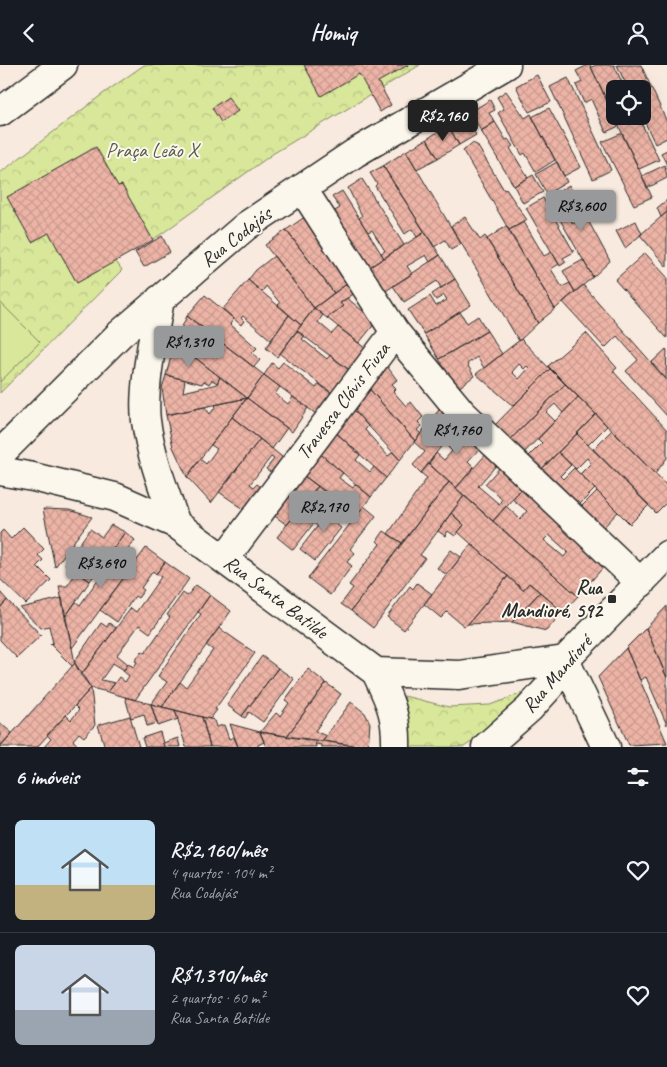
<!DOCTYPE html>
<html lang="pt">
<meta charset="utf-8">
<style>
body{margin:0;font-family:Caveat,sans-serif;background:#242831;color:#f1f3f6;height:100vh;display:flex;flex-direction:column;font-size:19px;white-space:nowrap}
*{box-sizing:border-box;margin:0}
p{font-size:16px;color:#9ea1a6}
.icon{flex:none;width:28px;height:28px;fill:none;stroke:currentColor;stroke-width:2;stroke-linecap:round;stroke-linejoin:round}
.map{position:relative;height:682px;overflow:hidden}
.sheet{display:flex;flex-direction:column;background:#171b24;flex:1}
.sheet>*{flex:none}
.fabs{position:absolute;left:606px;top:15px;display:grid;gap:10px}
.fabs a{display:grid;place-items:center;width:45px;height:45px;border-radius:8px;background:#171b24;box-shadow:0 5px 20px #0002;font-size:25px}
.price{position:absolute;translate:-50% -42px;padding:0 11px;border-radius:5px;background:#98999b;color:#111;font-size:16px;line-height:32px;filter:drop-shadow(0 1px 2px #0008)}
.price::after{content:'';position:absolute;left:50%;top:30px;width:15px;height:11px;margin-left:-8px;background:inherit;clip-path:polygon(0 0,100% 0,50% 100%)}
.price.active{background:#222;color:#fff}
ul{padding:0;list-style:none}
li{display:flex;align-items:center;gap:15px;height:125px;padding:0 15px}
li+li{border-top:1px solid #363941}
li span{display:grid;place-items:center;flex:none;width:140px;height:100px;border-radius:8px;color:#555}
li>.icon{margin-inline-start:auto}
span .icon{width:60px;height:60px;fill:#fffc;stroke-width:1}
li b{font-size:21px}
h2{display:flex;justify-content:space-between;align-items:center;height:60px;padding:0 15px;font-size:21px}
header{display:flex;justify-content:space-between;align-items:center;height:65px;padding:0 15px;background:#171b24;font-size:22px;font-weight:600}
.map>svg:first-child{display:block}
.park{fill:url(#park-crowns);stroke:#828962}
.pitch{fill:#d8e79a;stroke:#828962}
.building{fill:url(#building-cross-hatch);stroke:#2b2b2b;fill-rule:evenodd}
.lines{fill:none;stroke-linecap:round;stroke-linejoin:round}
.minor-casing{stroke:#2b2b2b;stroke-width:31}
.minor{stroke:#fbf7ec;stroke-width:28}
.poi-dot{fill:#2b2b2b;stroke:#fbf7ec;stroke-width:2}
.labels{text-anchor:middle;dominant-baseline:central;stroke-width:4;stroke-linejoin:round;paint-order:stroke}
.park-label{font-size:20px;fill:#565a47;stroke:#fbf7ec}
.street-label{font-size:20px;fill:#2b2b2b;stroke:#fbf7ec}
.poi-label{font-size:20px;font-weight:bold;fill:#2b2b2b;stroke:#fbf7ec;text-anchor:end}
</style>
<header><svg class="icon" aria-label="back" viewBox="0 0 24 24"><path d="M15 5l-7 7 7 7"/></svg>Homiq<svg class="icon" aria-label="person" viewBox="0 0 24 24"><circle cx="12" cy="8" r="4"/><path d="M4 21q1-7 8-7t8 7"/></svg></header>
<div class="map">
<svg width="667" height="682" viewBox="0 0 667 682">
<defs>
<pattern id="park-crowns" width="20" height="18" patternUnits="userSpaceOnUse" patternTransform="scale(1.25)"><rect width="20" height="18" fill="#d8e79a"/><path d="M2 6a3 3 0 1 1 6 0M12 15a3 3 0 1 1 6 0" fill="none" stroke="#bac685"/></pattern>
<pattern id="building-cross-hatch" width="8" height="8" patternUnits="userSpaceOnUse" patternTransform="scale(1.25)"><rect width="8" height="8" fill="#edb4a6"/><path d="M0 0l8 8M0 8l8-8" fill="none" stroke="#cb9b8f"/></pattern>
</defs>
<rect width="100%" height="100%" fill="#f8eade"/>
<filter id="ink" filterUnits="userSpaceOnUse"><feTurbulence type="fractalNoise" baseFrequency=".02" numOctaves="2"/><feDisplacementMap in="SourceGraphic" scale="10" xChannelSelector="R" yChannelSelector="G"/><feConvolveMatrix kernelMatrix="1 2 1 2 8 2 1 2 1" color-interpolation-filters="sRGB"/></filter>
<g filter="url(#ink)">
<!-- park -->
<path class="park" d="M144,0H420L274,88L160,170L115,195L122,205L0,328V108L104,28Z
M539,622L499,658L464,682H410V661L404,631L449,642L490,640Z"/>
<!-- pitch -->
<path class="pitch" d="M0,237L40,277L0,317Z"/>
<!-- building -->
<path class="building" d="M304,0H408L378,17L391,40L380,47L359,9L321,31Z
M588,0H590L619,61L606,67L591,34L584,38L576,20L582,17L576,6Z
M597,0H614L625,24H615V51H638L659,95L639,104L591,2Z
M617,0H641L667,57V73L655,79L642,51V24H628Z
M537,10L551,37L529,47L516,21Z
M568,13L611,105L593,114L550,22Z
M506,26L525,53L531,49L555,95L536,107L525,88L522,90L498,48L504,44L497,32Z
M228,32L238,46L221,57L212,43Z
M490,35L495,45L489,48L495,57L481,66L470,47Z
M549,43L581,102L564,111L532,52Z
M464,50L476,70L459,80L448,60Z
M495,57L506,75L508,74L513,81L510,83L528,113L514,121L481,66Z
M448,60L459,80L438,93L427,74Z
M620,69H622L652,132L634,140L602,77Z
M427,74L438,93L417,104L406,86Z
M472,78L477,80L504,125L506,124L527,155L509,165L463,86Z
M96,82L118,121L122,120L153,175L77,218L49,168L32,177L7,132Z
M667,85V100L661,88Z
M406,86L461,179L451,185L445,175L434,182L383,101Z
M557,97L567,117L547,129L536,109Z
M665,100L667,113L647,123L642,111Z
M383,101L425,167L417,172L412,164L405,169L375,121L377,119L370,108Z
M533,110L543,127L523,138L514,121Z
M362,114L404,180L384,193L381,188L385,186L372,165L368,167L359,153L362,151L348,123Z
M569,120L610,196L593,212L552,141L561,136L559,132L563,129L561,125ZM574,143L580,154L573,159L566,147Z
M342,126L384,193L365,205L333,147L340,143L332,132Z
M543,133L574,187L563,193L566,197L560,201L526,143Z
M667,135V147L661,152L657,143Z
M667,147V202L640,170Z
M309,149L352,215L334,228L286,165Z
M465,152L480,175L485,171L538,258L519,276L451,161Z
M636,156L642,169L625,183L616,166Z
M524,157L544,191L552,187L559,199L551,204L562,222L570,218L575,227L555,244L509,165Z
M506,161L555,244L538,258L487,174Z
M286,165L334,228L314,243L265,180Z
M425,167L440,190L430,197L426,190L407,201L412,209L381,229L365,205Z
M162,171L170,187L144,202L135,187Z
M645,188L667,212V273L615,215Z
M440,190L455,214L441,223L437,216L404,237L393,221Z
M274,191L314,243L301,260L278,240L280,238L266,221L262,227L248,215L256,205Z
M583,195L593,212L575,227L563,206Z
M455,214L471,240L424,269L408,245L430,231L436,241L447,235L444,230L436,235L432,229Z
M248,215L289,250L271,275L243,251L241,253L244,256L241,260L223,244Z
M352,215L358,226L340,238L343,241L327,253L314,243Z
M583,220L667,315V351L626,306L638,295L617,271L605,283L563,237Z
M205,230L234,254L230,259L257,283L252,288L260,295L254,302L187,251Z
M347,233L376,257L359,278L327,253L343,241L340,238Z
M314,243L323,250L318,257L332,269L338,262L370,287L353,308L297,266Z
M460,247L467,258L478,251L487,266L439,294L424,269Z
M289,250L301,260L277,292L266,283Z
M187,251L264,310L247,333L175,277Z
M297,266L305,271L302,274L327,294L330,290L353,308L336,331L280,289Z
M487,266L502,289L484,303L477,292L467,299L474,311L457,324L439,294Z
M586,268L617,303L613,306L667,365V393L655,409L548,301Z
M521,274L550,304L513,341L476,309ZM519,299L524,304L527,301L529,303L519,314L512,307Z
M175,277L220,312L217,318L212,315L209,319L204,316L202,319L166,310Z
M666,284L667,285L666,314L651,298Z
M283,297L316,323L319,319L332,329L316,349L264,310L272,298L278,303Z
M384,297L397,315L392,319L396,323L393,326L406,341L411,337L423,352L418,357L422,361L417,365L421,369L415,376L366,320Z
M550,304L565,319L505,380L490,365Z
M166,310L185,315L183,327L217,319L220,312L247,333L166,350L162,323Z
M264,310L280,322L275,329L288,339L293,332L308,343L292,367L247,333Z
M565,319L578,332L563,348L555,339L546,347L555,356L519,393L505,380Z
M366,320L415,376L400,395L350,341Z
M578,332L596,349L536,410L523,397L542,378L538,374Z
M247,333L200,394L187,412L173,382L166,350L205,342L210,349L216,341L215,340Z
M247,333L287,363L272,384L232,352Z
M350,341L368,361L365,365L388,391L393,387L400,395L386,413L332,364Z
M442,341L459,358L421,408L413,400L425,387L414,377Z
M596,349L607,361L588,380L577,369Z
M232,352L260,374L211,438L187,412L200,394L206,399L217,384L211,380Z
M459,358L483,380L468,396L474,402L456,423L429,399L436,388L444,395L452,386L444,378Z
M332,364L360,390L356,395L370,407L374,402L386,413L371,432L316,385Z
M612,365L667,421V437L656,448L593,384Z
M577,369L649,440L630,459L580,409L591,398L587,393L576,404L558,387Z
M260,374L287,396L276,411L266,404L274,394L271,392L250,419L254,422L257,419L265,425L248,447L219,427Z
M316,385L343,408L339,413L353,423L355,419L371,432L356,451L299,407Z
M489,386L500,396L478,421L499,439L502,434L485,419L503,399L525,420L493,456L456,423Z
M558,387L571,400L560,411L563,414L574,403L595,424L577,442L536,410Z
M429,399L449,417L402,478L388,469L427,413L421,408Z
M299,407L318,421L287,460L272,449Z
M449,417L464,431L420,490L425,493L373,563L351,546Z
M525,420L607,498L578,531L493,456L506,441L520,454L527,446L512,434ZM549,470L568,487L564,492L544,475Z
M318,421L331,431L322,442L328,447L318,461L314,458L293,485L277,472Z
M597,426L618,447L599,467L576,447Z
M464,431L578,531L563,547L529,518L523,525L458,467L464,460L451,448Z
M337,436L346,442L334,457L341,463L315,496L300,484Z
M364,441L376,451L350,484L355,488L347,497L352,501L330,530L308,513Z
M43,444L69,445L92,452L55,502Z
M451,448L464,460L455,471L448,466L445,471L438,466Z
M111,460L125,467L90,516L65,499L90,464L102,472Z
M23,462L44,484L38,490L43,495L37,501L51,515L26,539L0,514V468L3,465L11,474Z
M384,466L402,478L351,546L341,539L353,523L349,520L380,479L377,476Z
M125,467L135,475L125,489L136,496L72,583L65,552L76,537L80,540L106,503L102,500Z
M471,479L508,511L468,559L464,561L447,547L441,553L424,539Z
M146,483L165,497L156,509L153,506L141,523L144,525L138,533L135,531L117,557L100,545Z
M451,485L461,492L447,510L437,503Z
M165,497L189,514L150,568L139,560L117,590L128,599L124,605L113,598L101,615L115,618L108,627L91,623L81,610L131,543L136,547L161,512L156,509Z
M77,507L90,516L65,552L59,521H67Z
M508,511L523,525L529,518L540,527L512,557L468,559Z
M417,518L432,529L404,565L387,552L410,521L413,524Z
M196,520L210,530L135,635L108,627L119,612L125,617L129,611L123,606L128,599L134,602L137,597L135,596L142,586L145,588L170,552L167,550L183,528L187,531Z
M0,527L7,535L0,543Z
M540,527L563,547L546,566L512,557Z
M210,530L231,546L162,642L151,639L167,617L158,611L201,549L198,547Z
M62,533L75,598L72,601L50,579L53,578L49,561L41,563L20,543Z
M7,535L41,570L17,593L0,575V543Z
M667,541V613L646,563Z
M101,558L107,562L109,558L116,563L81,610L74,597Z
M219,563L255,588L215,644L217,645L210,654L162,642L180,617L186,622L213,585L206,580Z
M646,563L667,613V660L646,612L640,615L626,583Z
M626,583L640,615L667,678L629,680L598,612Z
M262,591L278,603L242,651L227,640Z
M75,598L91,623L37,682H0Z
M278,603L294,614L263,657L249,647L245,653L242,651Z
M308,604L326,618L287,671L260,667L276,648L280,651L289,638L285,635Z
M326,618L341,629L315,666L326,671L322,676L287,671Z
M91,623L95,660L84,672L79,668L73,675L77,680L75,682L69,680L67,682H44L51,674L47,670L66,650L71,655L79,645L75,641Z
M125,632L151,639L157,658L147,661L144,649L131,653Z
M351,637L365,648L370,658L368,682L322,676Z
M151,639L175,645L178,654L158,661Z
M175,645L202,652L210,682H186Z
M130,651L139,682H105L98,660Z
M202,652L214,655L216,662L224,660L229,674L234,672L238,682H210Z
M0,658L12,668L0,681Z
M230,659L260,667L264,677L258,680V682H238Z
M160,667L164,682H145L142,673Z
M260,667L315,676L316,682H266Z
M178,673L180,682H164L163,678Z
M315,676H322L361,682H321V680L316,679Z"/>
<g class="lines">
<defs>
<path id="minor" d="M0,47L63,0
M160,234C154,271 142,320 146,356C151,392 164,425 176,459
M395,267L462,348L641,518
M0,389L120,269L246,161L355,88L506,0
M0,406L33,412L115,432L176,459L376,607C389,635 397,649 396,682
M225,493L395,267L302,123
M565,595L606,682
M376,607L459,610L565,595
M486,682L529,644L549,622L565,595L667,490"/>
</defs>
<!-- minor casing -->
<use href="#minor" class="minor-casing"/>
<!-- minor -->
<use href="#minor" class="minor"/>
</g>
</g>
<!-- markers -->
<rect class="poi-dot" x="607" y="529" width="10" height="10" rx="2.5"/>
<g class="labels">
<!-- park labels -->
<g class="park-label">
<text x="152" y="85">Praça Leão X</text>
</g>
<!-- street labels -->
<g class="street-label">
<text transform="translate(236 172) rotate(-38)">Rua Codajás</text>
<text transform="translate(343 336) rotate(-53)">Travessa Clóvis Fiuza</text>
<text transform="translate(276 532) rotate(37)">Rua Santa Batilde</text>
<text transform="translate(557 609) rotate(-49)">Rua Mandioré</text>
</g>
<!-- poi labels -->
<g class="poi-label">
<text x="602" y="522">Rua<tspan x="602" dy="23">Mandioré, 592</tspan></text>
</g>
</g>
</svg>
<div class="fabs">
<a><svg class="icon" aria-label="locate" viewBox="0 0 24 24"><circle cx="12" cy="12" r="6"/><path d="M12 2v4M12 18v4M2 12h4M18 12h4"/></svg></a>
</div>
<b class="price active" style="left:443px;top:77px">R$2,160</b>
<b class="price" style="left:581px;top:167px">R$3,600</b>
<b class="price" style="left:189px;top:303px">R$1,310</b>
<b class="price" style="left:457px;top:391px">R$1,760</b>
<b class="price" style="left:324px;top:468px">R$2,170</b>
<b class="price" style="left:101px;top:524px">R$3,690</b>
</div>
<section class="sheet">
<h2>6 imóveis<svg class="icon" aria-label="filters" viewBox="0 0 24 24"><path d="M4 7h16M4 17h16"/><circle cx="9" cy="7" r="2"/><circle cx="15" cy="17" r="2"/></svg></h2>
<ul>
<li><span style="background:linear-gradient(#bfe0f5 65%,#c2b280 0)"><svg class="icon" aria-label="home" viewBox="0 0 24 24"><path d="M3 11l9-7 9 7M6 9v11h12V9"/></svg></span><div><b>R$2,160/mês</b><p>4 quartos · 104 m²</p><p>Rua Codajás</p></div><svg class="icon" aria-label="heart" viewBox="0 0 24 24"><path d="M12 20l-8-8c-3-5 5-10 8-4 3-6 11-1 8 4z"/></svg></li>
<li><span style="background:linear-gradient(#c9d6e8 65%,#9aa5b1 0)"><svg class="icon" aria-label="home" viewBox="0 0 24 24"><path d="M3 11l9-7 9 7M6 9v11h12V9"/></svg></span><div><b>R$1,310/mês</b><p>2 quartos · 60 m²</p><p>Rua Santa Batilde</p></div><svg class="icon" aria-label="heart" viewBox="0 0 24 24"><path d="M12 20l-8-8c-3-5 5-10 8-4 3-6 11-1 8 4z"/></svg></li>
</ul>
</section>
